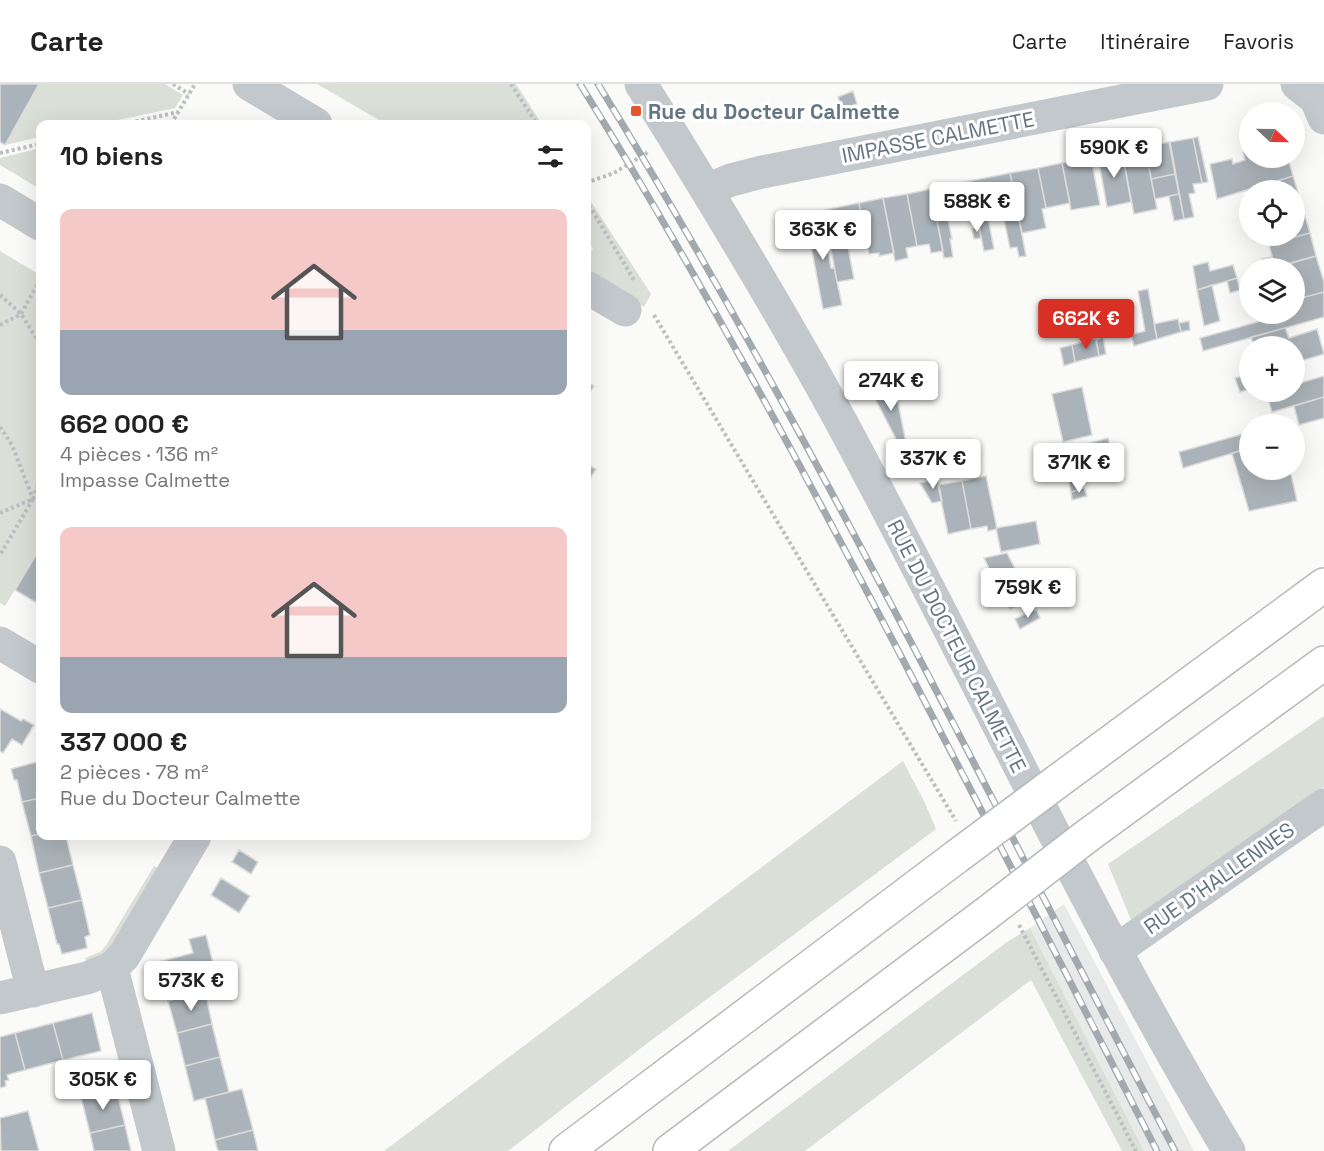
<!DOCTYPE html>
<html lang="fr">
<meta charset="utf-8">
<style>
body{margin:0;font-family:"Space Grotesk",sans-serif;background:#f6f6f6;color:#222;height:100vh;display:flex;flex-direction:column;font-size:22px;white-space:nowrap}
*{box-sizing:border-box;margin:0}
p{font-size:20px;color:#767676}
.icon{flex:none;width:33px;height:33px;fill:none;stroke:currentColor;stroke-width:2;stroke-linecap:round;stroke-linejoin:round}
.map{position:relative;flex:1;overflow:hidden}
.side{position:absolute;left:36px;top:36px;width:555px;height:720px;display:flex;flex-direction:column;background:#fff;border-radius:12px;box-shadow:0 6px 24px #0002}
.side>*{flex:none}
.needle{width:39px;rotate:112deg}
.buttons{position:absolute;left:1239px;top:18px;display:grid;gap:12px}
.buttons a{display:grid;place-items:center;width:66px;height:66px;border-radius:50%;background:#fff;box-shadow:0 6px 24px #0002;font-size:30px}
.price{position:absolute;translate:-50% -51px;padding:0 14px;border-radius:6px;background:#fff;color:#222;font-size:20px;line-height:39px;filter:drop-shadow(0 2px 3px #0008)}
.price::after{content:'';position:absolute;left:50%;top:36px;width:18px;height:14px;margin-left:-9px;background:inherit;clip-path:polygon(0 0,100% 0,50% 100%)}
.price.active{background:#d93025;color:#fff}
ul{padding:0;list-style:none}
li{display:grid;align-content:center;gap:12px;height:318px;padding:0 24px}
li span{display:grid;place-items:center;height:186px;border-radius:12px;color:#555}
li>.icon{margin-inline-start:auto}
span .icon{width:108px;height:108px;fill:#fffc;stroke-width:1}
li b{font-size:26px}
h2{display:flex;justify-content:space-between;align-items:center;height:72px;padding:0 24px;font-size:26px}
header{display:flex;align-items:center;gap:36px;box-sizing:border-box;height:84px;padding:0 30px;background:#fff;border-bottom:2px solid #e0e0e0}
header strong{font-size:28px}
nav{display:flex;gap:33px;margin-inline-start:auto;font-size:21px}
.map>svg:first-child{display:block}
.built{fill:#e8e9e9}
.green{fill:#dadfd7}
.building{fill:#aab3b9;stroke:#dcdcda;stroke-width:1.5}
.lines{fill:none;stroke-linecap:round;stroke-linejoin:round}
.highway-casing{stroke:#b4b9bd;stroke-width:36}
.path{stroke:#bbbfc2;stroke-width:4;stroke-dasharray:3 3;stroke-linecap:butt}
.minor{stroke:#c3c8cc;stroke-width:33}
.highway{stroke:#fff;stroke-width:33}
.rail-casing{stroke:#a2aab0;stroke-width:7}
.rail{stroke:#fff;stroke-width:4.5;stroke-dasharray:14;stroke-linecap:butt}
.highway-bridge-casing{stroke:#b4b9bd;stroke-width:36;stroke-linecap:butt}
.highway-bridge{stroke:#fff;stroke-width:33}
.poi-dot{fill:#e4572e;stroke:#fff;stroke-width:2}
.labels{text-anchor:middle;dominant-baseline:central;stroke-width:6;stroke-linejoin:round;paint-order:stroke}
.poi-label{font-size:21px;font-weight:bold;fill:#657683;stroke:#fff;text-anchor:start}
.street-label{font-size:21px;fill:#657683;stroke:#fff}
</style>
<header>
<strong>Carte</strong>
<nav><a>Carte</a><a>Itinéraire</a><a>Favoris</a></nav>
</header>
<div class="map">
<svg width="1324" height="1067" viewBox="0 0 1324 1067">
<rect width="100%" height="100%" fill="#fafaf8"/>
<!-- built -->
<path class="built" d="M1064,820L1194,1067H1144L1030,844Z"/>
<!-- green -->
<path class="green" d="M39,0H165L183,11L175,24L99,40H40V53L5,61Z
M317,0H516L542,40H386Z
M40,64V105L0,81V74Z
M586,110L651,210L644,223L587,189V175L593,164L587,159Z
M0,167L40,191V464L5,522L0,519Z
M1324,632V703L1131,836L1108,780Z
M903,677L924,717L936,745L645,961L508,1067H384Z
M154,782L162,787L114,866L87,882L85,874L100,868L105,863Z
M1030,844L1144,1067H1122L1031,896L805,1067H728L1007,858Z"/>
<!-- building -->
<path class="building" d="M0,0H39L5,61L0,58Z
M853,7L857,20L842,25L838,13Z
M1198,53L1208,98L1202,99L1193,54Z
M1193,54L1202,99L1193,100L1195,109L1189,110L1194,133L1184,135L1170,58Z
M1169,58L1175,90L1151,95L1145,63Z
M1145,63L1157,125L1134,130L1122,68Z
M1250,66V74H1288L1293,92L1217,115L1210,80L1232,75L1233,80L1245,76L1243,68Z
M1122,68L1131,118L1107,123L1098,72Z
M1091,74L1100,121L1071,126L1062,79Z
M1062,79L1070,119L1046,124L1038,84Z
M1038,84L1046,124L1042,125L1046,144L1022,149L1010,89Z
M1010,89L1026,172L1019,173L1017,163L1010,164L1001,121L986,124L994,165L984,167L970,97Z
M1175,90L1179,110L1155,115L1151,95Z
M1293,92L1300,115L1294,117V106H1266L1264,101Z
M970,97L976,126L947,131L952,155H950L953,173L944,174L931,105Z
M931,105L943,167L931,169L929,160L917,162L907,110Z
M907,110L917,162L906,164L908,174L895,177L883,114Z
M1179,110L1184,135L1174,137L1169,112Z
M883,114L894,169L879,172V169L869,170L859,119Z
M1300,115L1310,149L1269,160L1266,152H1294V117Z
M859,119L866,154L847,158L854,195L837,198L824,126Z
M821,126L831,184L834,183L842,221L823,225L805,130Z
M979,143L981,154L974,155L972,145Z
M1310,149L1316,172L1275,184L1269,160Z
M1316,172L1324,198V208L1294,216V184H1272Z
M1272,173L1275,184H1264L1262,175Z
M1208,178L1210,187L1233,181L1237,194L1197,206L1193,182Z
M1237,194L1240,206L1230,209L1227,197Z
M1212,201L1220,237L1204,242L1197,206Z
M1148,205L1157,255L1134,262L1131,251L1145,247L1138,207Z
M1324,208V233L1203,267L1200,254L1283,231L1282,230H1294V216Z
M1178,235L1181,248L1157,255L1154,240Z
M1189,237L1190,246L1181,248L1179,239Z
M1285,244L1289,254L1317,245L1324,270L1294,279V262H1254L1251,253Z
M1103,253L1106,270L1099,272L1096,256Z
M1096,254L1099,272L1075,278L1072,261Z
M1072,261L1075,278L1064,282L1060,264Z
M1250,290V305L1240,308L1235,294Z
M1297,291L1300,299L1324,292V313L1272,328L1266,308H1294V292Z
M586,298L594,302L586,314Z
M894,299L909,374H906L869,303Z
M1082,303L1092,351L1063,358L1052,310Z
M1324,313V334L1299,341L1294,322Z
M1250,348V364L1183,384L1179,368Z
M1108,354L1114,374L1092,381L1087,360Z
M1250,364V386H1290L1297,417L1249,427L1232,369Z
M586,380L596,385L586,401Z
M986,392L997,445L988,447L987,442L971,445L962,397Z
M1081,393L1084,404L1071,408L1069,397Z
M938,395L942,417L932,419L920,399Z
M962,397L971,445L948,450L938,401Z
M1084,404L1087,412L1072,416L1071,408Z
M1036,437L1040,460L1001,468L996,444Z
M40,464V521L15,506Z
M1007,469L1030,514L1010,525L984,474Z
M1036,525L1040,534L1020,545L1015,535Z
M0,625L21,637L23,635L34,641L22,661L12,655L3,669L0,667Z
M40,677V714L22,718L17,696H14L11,685Z
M40,714V750L31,752L22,718Z
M40,750V752H66L73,781L39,789L31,752Z
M239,766L258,778L251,790L232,778Z
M73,781L82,816L48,824L39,789Z
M221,794L250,812L239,829L211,811Z
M82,816L90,851L85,853L87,864L62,870L59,860H57L48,824Z
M206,851L213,879L199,882L205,907L168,917L158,878L193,869L189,855Z
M205,907L212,940L177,949L168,917Z
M92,929L101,967L63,976L53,939Z
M53,939L63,976L25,986L15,949Z
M212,940L220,973L185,982L177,949Z
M15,949L25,986L7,991L9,996L5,997L6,1002L0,1004V953Z
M220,973L229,1008L194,1017L185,982Z
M116,1005L125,1041L90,1049L81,1013Z
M242,1005L253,1046L215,1056L205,1014Z
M28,1027L39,1067H1L0,1034Z
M125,1041L131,1067H94L90,1049Z
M253,1046L258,1067H218L215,1056Z"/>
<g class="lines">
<defs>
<path id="highway" d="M1058,697L1324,501
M1087,752L1324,579
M566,1067L956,773
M670,1067L986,830"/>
</defs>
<!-- highway casing -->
<use href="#highway" class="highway-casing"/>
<!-- path -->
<path class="path" d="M173,0L189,10
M511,0L537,40
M124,40L178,28
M171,40L195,0
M0,69L40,60
M586,99L614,89L650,67
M586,116L634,196
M0,211L21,230L39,258L40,264
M654,231L956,737
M0,241L21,230L40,196
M0,343L12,361L33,415
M33,415L40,394
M0,429L33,415L0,471
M1019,841L1136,1067"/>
<!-- minor -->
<path class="minor" d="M249,0L316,40
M641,0C709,109 776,219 838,332C970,576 1086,829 1229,1067
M1297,0L1316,15L1324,34
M707,106L731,96L762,88L1207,0
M0,116L40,140
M586,203L625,226
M0,559L40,583
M0,778L33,907
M1115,867L1324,721
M112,884L159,1067
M0,914L87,894L112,884L124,872L195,752"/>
<!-- highway -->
<use href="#highway" class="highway"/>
<defs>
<path id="rail" d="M580,0C696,186 800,380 902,574C988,738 1073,902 1157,1067
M598,0C810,345 987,709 1175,1067"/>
</defs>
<!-- rail casing -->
<use href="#rail" class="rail-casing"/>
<!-- rail -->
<use href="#rail" class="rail"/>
<defs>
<path id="highway-bridge" d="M956,773L1058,697
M986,830L1087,752"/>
</defs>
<!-- highway-bridge casing -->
<use href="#highway-bridge" class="highway-bridge-casing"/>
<!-- highway-bridge -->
<use href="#highway-bridge" class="highway-bridge"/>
</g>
<!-- markers -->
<rect class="poi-dot" x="630" y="21" width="12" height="12" rx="3"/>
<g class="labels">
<!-- poi labels -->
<g class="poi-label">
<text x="648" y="27">Rue du Docteur Calmette</text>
</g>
<!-- street labels -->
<g class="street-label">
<text transform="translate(938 53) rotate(-11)">IMPASSE CALMETTE</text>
<text transform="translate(957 562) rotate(63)">RUE DU DOCTEUR CALMETTE</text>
<text transform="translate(1219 794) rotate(-35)">RUE D'HALLENNES</text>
</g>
</g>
</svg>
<div class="buttons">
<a><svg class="needle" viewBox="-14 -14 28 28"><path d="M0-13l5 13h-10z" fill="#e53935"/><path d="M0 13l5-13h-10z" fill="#767676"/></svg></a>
<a><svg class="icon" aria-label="locate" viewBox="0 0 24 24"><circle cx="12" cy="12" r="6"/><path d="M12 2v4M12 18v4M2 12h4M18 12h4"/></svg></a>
<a><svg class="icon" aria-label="layers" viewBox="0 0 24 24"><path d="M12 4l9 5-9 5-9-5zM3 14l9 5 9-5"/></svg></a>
<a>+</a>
<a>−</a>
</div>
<b class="price" style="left:1114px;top:95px">590K €</b>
<b class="price" style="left:977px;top:149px">588K €</b>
<b class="price" style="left:823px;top:177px">363K €</b>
<b class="price active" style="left:1086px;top:266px">662K €</b>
<b class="price" style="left:891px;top:328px">274K €</b>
<b class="price" style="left:933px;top:406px">337K €</b>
<b class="price" style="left:1079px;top:410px">371K €</b>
<b class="price" style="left:1028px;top:535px">759K €</b>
<b class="price" style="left:191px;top:928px">573K €</b>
<b class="price" style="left:103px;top:1027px">305K €</b>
<section class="side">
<h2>10 biens<svg class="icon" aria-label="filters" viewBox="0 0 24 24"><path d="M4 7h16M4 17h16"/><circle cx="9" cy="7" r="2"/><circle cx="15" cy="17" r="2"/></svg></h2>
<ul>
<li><span style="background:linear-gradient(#f6c9c9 65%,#9aa5b1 0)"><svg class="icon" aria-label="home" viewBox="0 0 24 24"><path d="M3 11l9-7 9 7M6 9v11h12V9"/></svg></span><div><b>662 000 €</b><p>4 pièces · 136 m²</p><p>Impasse Calmette</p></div></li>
<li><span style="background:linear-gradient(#f6c9c9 70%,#9aa5b1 0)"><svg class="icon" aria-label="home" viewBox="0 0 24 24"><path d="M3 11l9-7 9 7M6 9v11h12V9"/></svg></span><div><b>337 000 €</b><p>2 pièces · 78 m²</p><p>Rue du Docteur Calmette</p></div></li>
</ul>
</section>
</div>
